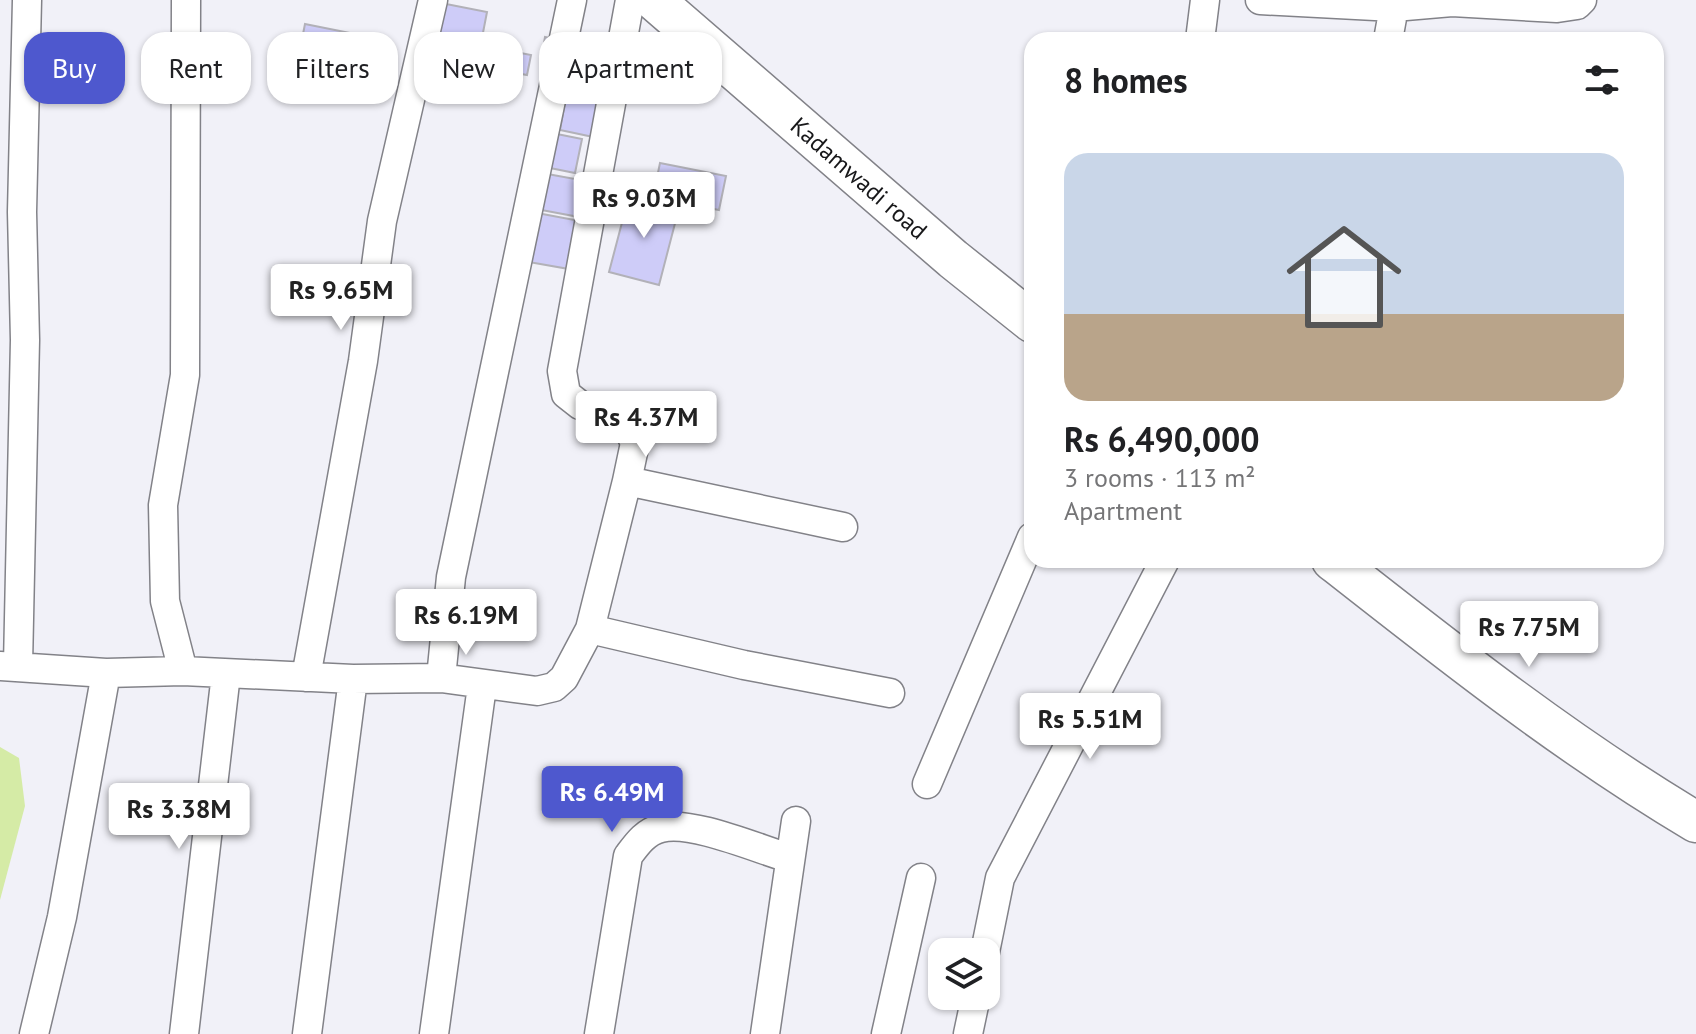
<!DOCTYPE html>
<meta charset="utf-8">
<style>
body{margin:0;font-family:"PT Sans",sans-serif;background:#f2f2f2;color:#202124;height:100vh;display:flex;flex-direction:column;font-size:30px;white-space:nowrap}
*{box-sizing:border-box;margin:0}
p{font-size:26px;color:#757577}
.icon{flex:none;width:44px;height:44px;fill:none;stroke:currentColor;stroke-width:2;stroke-linecap:round;stroke-linejoin:round}
.map{position:relative;flex:1;overflow:hidden}
.sheet{position:absolute;left:1024px;top:32px;width:640px;height:536px;display:flex;flex-direction:column;background:#fff;border-radius:24px;box-shadow:0 2px 6px #0004}
.sheet>*{flex:none}
.banner{position:absolute;left:24px;top:32px;width:760px;height:72px;display:flex;gap:16px}
.buttons{position:absolute;left:928px;top:938px;display:grid;gap:16px}
.buttons a{display:grid;place-items:center;width:72px;height:72px;border-radius:16px;background:#fff;box-shadow:0 2px 6px #0004;font-size:40px}
.price{position:absolute;translate:-50% -68px;padding:0 18px;border-radius:8px;background:#fff;color:#222;font-size:26px;line-height:52px;filter:drop-shadow(0 2px 4px #0008)}
.price::after{content:'';position:absolute;left:50%;top:48px;width:24px;height:18px;margin-left:-12px;background:inherit;clip-path:polygon(0 0,100% 0,50% 100%)}
.price.current{background:#4e58ce;color:#fff}
ul{padding:0;list-style:none}
li{display:grid;align-content:center;gap:16px;height:424px;padding:0 40px}
li+li{border-top:2px solid #e0e0e0}
li span{display:grid;place-items:center;height:248px;border-radius:24px;color:#555}
li>.icon{margin-inline-start:auto}
span .icon{width:144px;height:144px;fill:#fffc;stroke-width:1}
li b{font-size:34px}
h2{display:flex;justify-content:space-between;align-items:center;height:96px;padding:0 40px;font-size:34px}
.chip{padding:0 28px;border-radius:24px;background:#fff;box-shadow:0 2px 6px #0004;font-size:28px;line-height:72px}
.chip.current{background:#4e58ce;color:#fff}
.map>svg:first-child{display:block}
.green{fill:#d5eba6}
.building{fill:#ceccf8;stroke:#b2b1b8;stroke-width:2}
.lines{fill:none;stroke-linecap:round;stroke-linejoin:round}
.street-casing{stroke:#828288;stroke-width:31}
.secondary-casing{stroke:#828288;stroke-width:43}
.street{stroke:#fff;stroke-width:28}
.secondary{stroke:#fff;stroke-width:40}
.labels{text-anchor:middle;dominant-baseline:central;stroke-width:7;stroke-linejoin:round;paint-order:stroke}
.street-label{font-size:24px;fill:#171719;stroke:#fff}
</style>
<div class="map">
<svg width="1696" height="1034" viewBox="0 0 1696 1034">
<rect width="100%" height="100%" fill="#f1f1f8"/>
<!-- green -->
<path class="green" d="M0,747L19,758L25,806L0,900Z"/>
<!-- building -->
<path class="building" d="M436,2L487,12L481,43L429,32Z
M305,24L375,38L368,73L298,59Z
M545,37L600,47L596,72L541,61Z
M470,43L531,55L527,75L466,64Z
M566,96L605,104L598,138L560,130Z
M537,130L582,139L575,173L530,164Z
M660,163L726,176L719,210L653,197Z
M542,173L586,181L579,217L536,209Z
M629,196L679,208L659,285L609,272Z
M532,212L585,222L569,269L523,261Z"/>
<g class="lines">
<defs>
<path id="street" d="M1260,0L1394,7L1452,2L1557,8L1577,5L1582,0
M1200,40L1205,0
M1388,40L1394,7
M627,481L635,443L626,424L580,405L566,394L562,371L630,0
M590,629L627,481L843,527
M18,665L25,340L22,212L27,0
M0,666L106,673L183,671L353,679L441,678L537,691L554,687L564,678L590,629L744,665L890,693
M183,671L165,601L163,505L185,375L186,0
M306,677L363,361L382,221L433,0
M441,678L451,577L572,0
M927,784L1032,537
M985,952L1000,878L1165,560
M34,1034L62,917L106,673
M184,1034L226,674
M307,1034L353,679
M434,1034L482,686
M599,1034L628,856C637,844 645,832 661,828C692,820 758,849 789,858
M765,1034L796,821
M886,1034L921,878
M968,1034L976,996"/>
<path id="secondary" d="M654,0L953,259L1032,322
M1332,560C1449,652 1568,746 1696,822"/>
</defs>
<!-- street casing -->
<use href="#street" class="street-casing"/>
<!-- secondary casing -->
<use href="#secondary" class="secondary-casing"/>
<!-- street -->
<use href="#street" class="street"/>
<!-- secondary -->
<use href="#secondary" class="secondary"/>
</g>
<g class="labels">
<!-- street labels -->
<g class="street-label">
<text transform="translate(859 178) rotate(41)">Kadamwadi road</text>
</g>
</g>
</svg>
<div class="buttons">
<a><svg class="icon" aria-label="layers" viewBox="0 0 24 24"><path d="M12 4l9 5-9 5-9-5zM3 14l9 5 9-5"/></svg></a>
</div>
<b class="price" style="left:644px;top:240px">Rs 9.03M</b>
<b class="price" style="left:341px;top:332px">Rs 9.65M</b>
<b class="price" style="left:646px;top:459px">Rs 4.37M</b>
<b class="price" style="left:466px;top:657px">Rs 6.19M</b>
<b class="price" style="left:1529px;top:669px">Rs 7.75M</b>
<b class="price" style="left:1090px;top:761px">Rs 5.51M</b>
<b class="price current" style="left:612px;top:834px">Rs 6.49M</b>
<b class="price" style="left:179px;top:851px">Rs 3.38M</b>
<div class="banner">
<a class="chip current">Buy</a>
<a class="chip">Rent</a>
<a class="chip">Filters</a>
<a class="chip">New</a>
<a class="chip">Apartment</a>
</div>
<section class="sheet">
<h2>8 homes<svg class="icon" aria-label="filters" viewBox="0 0 24 24"><path d="M4 7h16M4 17h16"/><circle cx="9" cy="7" r="2"/><circle cx="15" cy="17" r="2"/></svg></h2>
<ul>
<li><span style="background:linear-gradient(#c9d6e8 65%,#b9a48a 0)"><svg class="icon" aria-label="home" viewBox="0 0 24 24"><path d="M3 11l9-7 9 7M6 9v11h12V9"/></svg></span><div><b>Rs 6,490,000</b><p>3 rooms · 113 m²</p><p>Apartment</p></div></li>
</ul>
</section>
</div>
